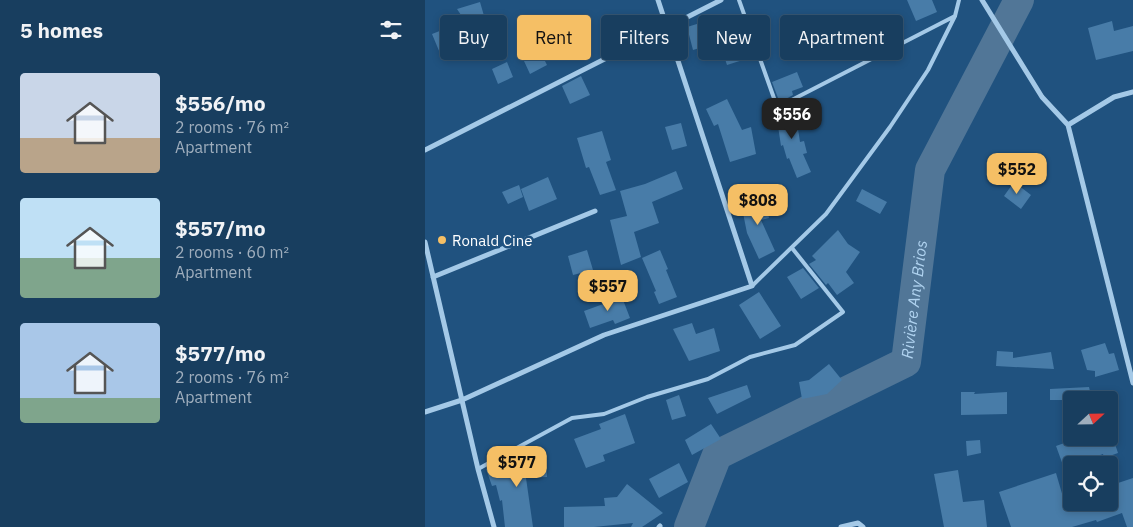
<!DOCTYPE html>
<meta charset="utf-8">
<style>
body{margin:0;font-family:"IBM Plex Sans",sans-serif;background:#254968;color:#f1f3f6;height:100vh;display:flex;flex-direction:column;font-size:19px;white-space:nowrap}
*{box-sizing:border-box;margin:0}
p{font-size:16px;color:#9faebd}
.icon{flex:none;width:28px;height:28px;fill:none;stroke:currentColor;stroke-width:2;stroke-linecap:round;stroke-linejoin:round}
.map{position:relative;flex:1;overflow:hidden}
.details{display:flex;flex-direction:column;background:#183e5f;width:425px}
.details>*{flex:none}
.hud{position:absolute;left:15px;top:15px;width:475px;height:45px;display:flex;gap:10px}
.needle{width:32px;rotate:68deg}
.buttons{position:absolute;left:638px;top:391px;display:grid;gap:10px}
.buttons a{display:grid;place-items:center;width:55px;height:55px;border-radius:5px;background:#183e5f;box-shadow:0 2px 8px #0003,0 0 0 1px #365774;font-size:25px}
.price{position:absolute;translate:-50% -42px;padding:0 11px;border-radius:10px;background:#f5bf65;color:#111;font-size:16px;line-height:32px;filter:drop-shadow(0 1px 2px #0008)}
.price::after{content:'';position:absolute;left:50%;top:30px;width:15px;height:11px;margin-left:-8px;background:inherit;clip-path:polygon(0 0,100% 0,50% 100%)}
.price.selected{background:#222;color:#fff}
ul{padding:0;list-style:none}
li{display:flex;align-items:center;gap:15px;height:125px;padding:0 20px}
li span{display:grid;place-items:center;flex:none;width:140px;height:100px;border-radius:5px;color:#555}
li>.icon{margin-inline-start:auto}
span .icon{width:60px;height:60px;fill:#fffc;stroke-width:1}
li b{font-size:21px}
h2{display:flex;justify-content:space-between;align-items:center;height:60px;padding:0 20px;font-size:21px}
.pill{padding:0 18px;border-radius:5px;background:#183e5f;box-shadow:0 2px 8px #0003,0 0 0 1px #365774;font-size:18px;line-height:45px}
.pill.selected{background:#f5bf65;color:#111}
main{display:flex;flex:1;min-height:0}
.map>svg:first-child{display:block}
.lines{fill:none;stroke-linecap:round;stroke-linejoin:round}
.river{stroke:#517697;stroke-width:30}
.building{fill:#487ca8}
.lane{stroke:#a4c9e7;stroke-width:4}
.street{stroke:#a4c9e7;stroke-width:5}
.poi-dot{fill:#f5bf65;stroke:#20527f;stroke-width:2}
.labels{text-anchor:middle;dominant-baseline:central;stroke-width:5;stroke-linejoin:round;paint-order:stroke}
.poi-label{font-size:15px;fill:#fff;stroke:#20527f;text-anchor:start}
.water-label{font-size:16px;font-style:italic;fill:#afd2ef;stroke:#20527f}
</style>
<main>
<section class="details">
<h2>5 homes<svg class="icon" aria-label="filters" viewBox="0 0 24 24"><path d="M4 7h16M4 17h16"/><circle cx="9" cy="7" r="2"/><circle cx="15" cy="17" r="2"/></svg></h2>
<ul>
<li><span style="background:linear-gradient(#c9d6e8 65%,#b9a48a 0)"><svg class="icon" aria-label="home" viewBox="0 0 24 24"><path d="M3 11l9-7 9 7M6 9v11h12V9"/></svg></span><div><b>$556/mo</b><p>2 rooms · 76 m²</p><p>Apartment</p></div></li>
<li><span style="background:linear-gradient(#bfe0f5 60%,#7fa58c 0)"><svg class="icon" aria-label="home" viewBox="0 0 24 24"><path d="M3 11l9-7 9 7M6 9v11h12V9"/></svg></span><div><b>$557/mo</b><p>2 rooms · 60 m²</p><p>Apartment</p></div></li>
<li><span style="background:linear-gradient(#a9c7e8 75%,#7fa58c 0)"><svg class="icon" aria-label="home" viewBox="0 0 24 24"><path d="M3 11l9-7 9 7M6 9v11h12V9"/></svg></span><div><b>$577/mo</b><p>2 rooms · 76 m²</p><p>Apartment</p></div></li>
</ul>
</section>
<div class="map">
<svg width="708" height="527" viewBox="0 0 708 527">
<rect width="100%" height="100%" fill="#20527f"/>
<g class="lines">
<!-- river -->
<path class="river" id="s1" d="M264,527L292,455L481,362L505,170L594,0"/>
</g>
<!-- building -->
<path class="building" d="M482,0H507L512,12L491,21Z
M55,2L66,40L35,48L36,50L17,58L7,34L40,21L32,9Z
M460,14L467,34L445,42L438,22Z
M285,20L291,43L268,50L262,27Z
M687,21L689,31L708,26V51L671,60L663,28Z
M316,33L324,58L302,65L294,41Z
M116,53L122,65L105,74L99,61Z
M82,62L88,77L73,84L67,69Z
M372,72L378,87L367,91L368,95L359,100L353,98L347,82Z
M156,76L165,95L145,104L137,86Z
M302,99L317,130L326,127L331,154L305,162L293,124L289,126L281,109Z
M369,103L375,142L379,141L382,153L378,154L386,172L372,178L364,158L362,159L358,145L356,146L351,113L358,112L356,107H360Z
M256,123L262,146L247,150L240,127Z
M177,131L186,160L181,162L191,190L175,195L164,167L161,168L152,138Z
M251,171L258,189L227,202L234,223L209,232L216,257L196,265L185,220L202,216L195,191L220,184Z
M123,177L132,199L104,211L96,189Z
M589,182L606,195L596,209L579,196Z
M94,185L98,197L83,204L77,192Z
M437,189L462,202L455,214L431,201Z
M339,196L344,218L336,220L350,251L334,259L322,233L318,213L322,211L318,200Z
M413,230L423,244L435,252L421,272L429,283L412,295L403,283L401,285L384,264L391,260L387,256Z
M162,250L168,270L148,275L143,256Z
M235,250L243,269L241,270L252,297L234,304L229,292L231,291L217,258Z
M378,268L394,288L376,299L362,277Z
M195,292L205,318L190,324L188,320L165,328L159,311L181,303L179,298Z
M334,292L356,326L335,339L314,305Z
M267,323L271,334L289,328L295,351L264,361L248,329Z
M680,343L684,354L689,353L694,370L670,377V371L662,370L656,350Z
M572,351L588,352V358L626,352L629,369L571,366Z
M404,364L417,380L402,394L377,399L374,382L384,380Z
M322,385L326,397L292,414L283,398Z
M664,387L667,400H625V389Z
M536,392H550L549,394L582,392V414L536,415Z
M254,395L261,416L247,420L241,400Z
M200,414L210,443L178,455L180,461L161,468L149,439L176,429L174,424Z
M286,424L296,439L267,455L260,440Z
M653,438H688L693,453L679,458L678,454L639,468L631,446Z
M555,440L556,453L542,456L541,441Z
M121,458L122,477L101,478L108,527H80L77,500L75,501L71,485L67,486L61,469L88,459Z
M254,463L263,482L234,498L224,479Z
M533,470L538,502L559,500L562,527H519L509,474Z
M631,473L638,497L646,495V502H684V486L708,478V527H702L697,513L672,522L671,520L647,527H586L574,492Z
M202,484L238,513L217,527H206L208,523L169,527H139V507L180,506L179,498L192,497Z"/>
<g class="lines">
<!-- lane -->
<path class="lane" d="M314,0L350,101L359,104L530,16
M327,286L401,214L465,127L503,70L530,16L534,0
M53,469L147,418L179,414L222,397L283,379L325,357L370,345L418,312L367,248"/>
<!-- street -->
<path class="street" d="M557,0L617,97L643,125L708,383
M643,125L689,97L708,92
M0,150L296,0
M0,242L53,469L69,527
M8,277L170,211
M0,412L37,400L179,335L327,286L233,0
M234,527L235,526
M416,527L433,523L438,527"/>
</g>
<!-- markers -->
<circle class="poi-dot" cx="17" cy="240" r="5"/>
<g class="labels">
<!-- poi labels -->
<g class="poi-label">
<text x="27" y="240">Ronald Cine</text>
</g>
<!-- water labels -->
<g class="water-label">
<text stroke="none"><textPath href="#s1" startOffset="351">Rivière Any Brios</textPath></text>
</g>
</g>
</svg>
<div class="buttons">
<a><svg class="needle" viewBox="-14 -14 28 28"><path d="M0-13l5 13h-10z" fill="#e53935"/><path d="M0 13l5-13h-10z" fill="#9faebd"/></svg></a>
<a><svg class="icon" aria-label="locate" viewBox="0 0 24 24"><circle cx="12" cy="12" r="6"/><path d="M12 2v4M12 18v4M2 12h4M18 12h4"/></svg></a>
</div>
<b class="price selected" style="left:367px;top:140px">$556</b>
<b class="price" style="left:592px;top:195px">$552</b>
<b class="price" style="left:333px;top:226px">$808</b>
<b class="price" style="left:183px;top:312px">$557</b>
<b class="price" style="left:92px;top:488px">$577</b>
<div class="hud">
<a class="pill">Buy</a>
<a class="pill selected">Rent</a>
<a class="pill">Filters</a>
<a class="pill">New</a>
<a class="pill">Apartment</a>
</div>
</div>
</main>
